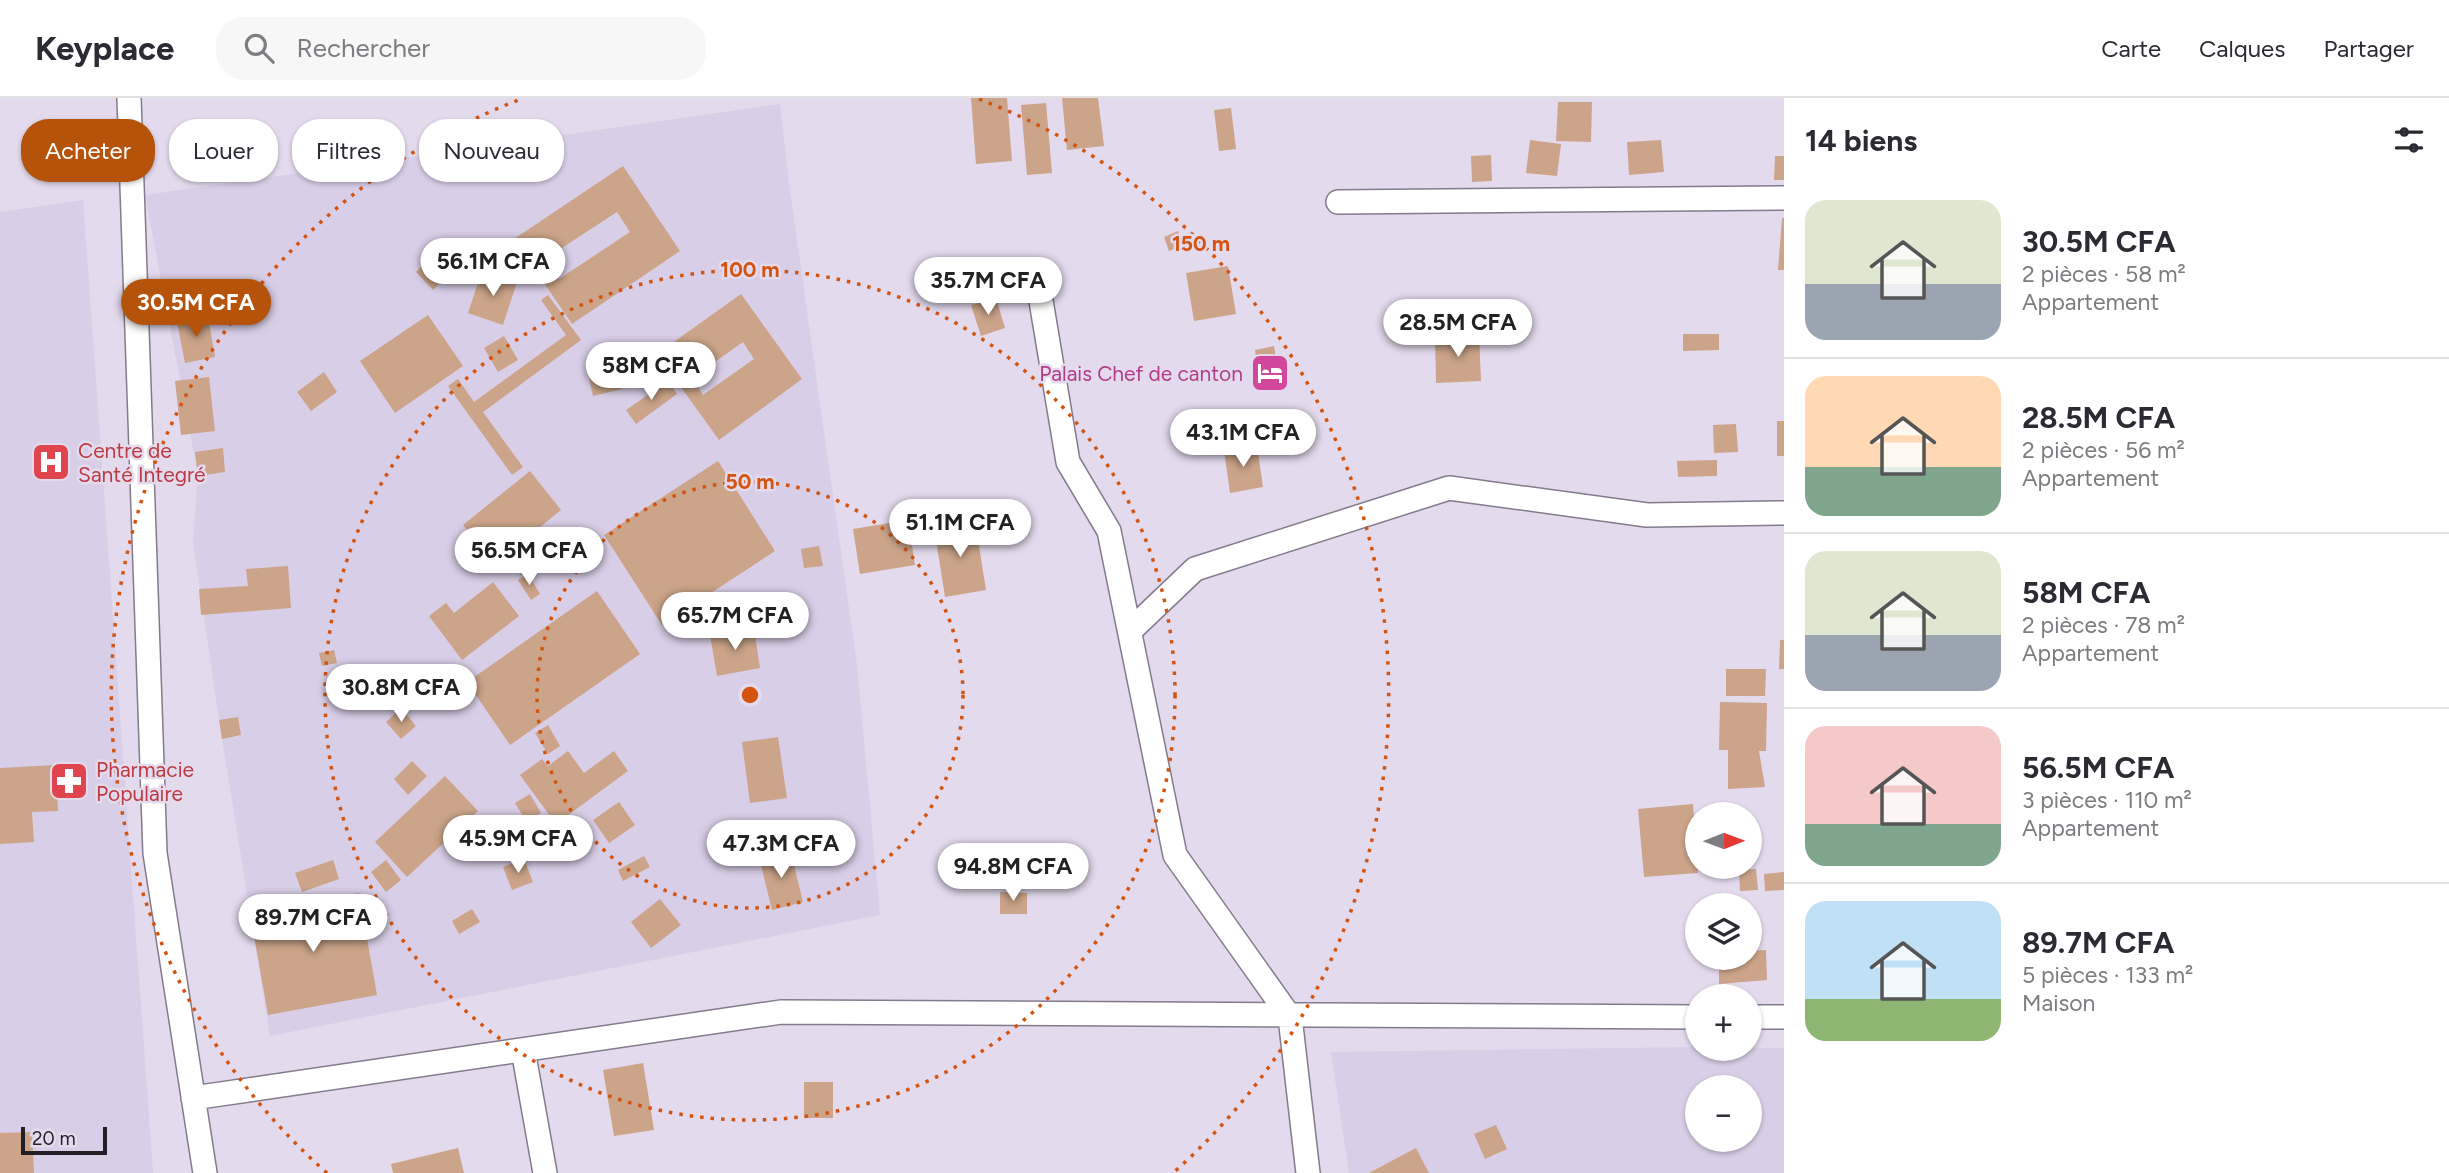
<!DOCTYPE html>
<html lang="fr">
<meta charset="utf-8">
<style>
body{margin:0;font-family:Figtree,sans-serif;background:#f7f7f7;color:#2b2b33;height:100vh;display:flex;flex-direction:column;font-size:26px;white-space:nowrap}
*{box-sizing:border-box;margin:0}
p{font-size:23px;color:#7c7c81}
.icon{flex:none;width:38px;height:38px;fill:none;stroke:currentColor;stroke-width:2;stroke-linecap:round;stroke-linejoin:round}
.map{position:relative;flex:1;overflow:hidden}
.drawer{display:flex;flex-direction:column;background:#fff;width:665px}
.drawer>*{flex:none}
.top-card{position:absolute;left:21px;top:21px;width:665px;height:63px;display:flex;gap:14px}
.needle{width:46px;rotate:89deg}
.tools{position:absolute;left:1685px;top:704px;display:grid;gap:14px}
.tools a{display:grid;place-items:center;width:77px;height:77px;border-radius:50%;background:#fff;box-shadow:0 2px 5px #0004;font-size:35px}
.scale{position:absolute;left:21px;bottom:18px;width:86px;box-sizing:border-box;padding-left:7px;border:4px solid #221f26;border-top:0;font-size:19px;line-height:24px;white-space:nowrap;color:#221f26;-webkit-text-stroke:5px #e3daed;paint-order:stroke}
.price{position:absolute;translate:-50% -60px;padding:0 16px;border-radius:24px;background:#fff;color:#222;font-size:23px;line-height:46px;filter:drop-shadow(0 2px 4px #0008)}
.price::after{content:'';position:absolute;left:50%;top:42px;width:21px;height:16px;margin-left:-10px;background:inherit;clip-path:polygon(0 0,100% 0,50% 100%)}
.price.current{background:#b45309;color:#fff}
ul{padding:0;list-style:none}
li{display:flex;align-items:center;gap:21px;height:175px;padding:0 21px}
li+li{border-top:2px solid #e1e1e2}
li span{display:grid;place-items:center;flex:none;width:196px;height:140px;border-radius:21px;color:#555}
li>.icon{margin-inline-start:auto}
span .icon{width:84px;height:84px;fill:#fffc;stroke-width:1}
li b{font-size:30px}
h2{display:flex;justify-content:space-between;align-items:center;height:84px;padding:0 21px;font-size:30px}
.tag{padding:0 24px;border-radius:28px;background:#fff;box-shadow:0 2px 5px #0004;font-size:24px;line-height:63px}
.tag.current{background:#b45309;color:#fff}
header{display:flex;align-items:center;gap:42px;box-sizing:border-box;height:98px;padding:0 35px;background:#fff;border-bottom:2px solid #e1e1e2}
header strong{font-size:33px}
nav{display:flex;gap:38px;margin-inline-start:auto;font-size:24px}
.search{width:490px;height:63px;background:#f7f7f7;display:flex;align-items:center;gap:18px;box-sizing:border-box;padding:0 24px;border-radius:28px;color:#7c7c81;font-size:26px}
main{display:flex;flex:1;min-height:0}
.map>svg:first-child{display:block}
.built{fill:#d9cee7;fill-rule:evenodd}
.building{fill:#cba489;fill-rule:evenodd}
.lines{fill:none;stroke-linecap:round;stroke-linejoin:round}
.street-casing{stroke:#837b8c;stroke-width:26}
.street{stroke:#fff;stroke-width:23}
.ring{fill:none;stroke:#d4530f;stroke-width:3.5;stroke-dasharray:3.5 7}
.labels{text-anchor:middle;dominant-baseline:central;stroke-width:5;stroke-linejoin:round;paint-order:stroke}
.hotel-label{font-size:21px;fill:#b23c85;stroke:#e3daed;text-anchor:end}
.health-label{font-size:21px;fill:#be3a42;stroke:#e3daed;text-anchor:start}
.centre{fill:#d4530f;stroke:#e3daed;stroke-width:3.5}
.ring-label{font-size:21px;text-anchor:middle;font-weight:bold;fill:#d4530f;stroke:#e3daed;stroke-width:5;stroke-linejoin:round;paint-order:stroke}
</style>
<header>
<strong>Keyplace</strong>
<div class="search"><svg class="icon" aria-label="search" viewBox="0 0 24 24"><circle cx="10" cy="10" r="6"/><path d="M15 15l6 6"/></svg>Rechercher</div>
<nav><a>Carte</a><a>Calques</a><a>Partager</a></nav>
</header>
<main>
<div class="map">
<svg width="1784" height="1075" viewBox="0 0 1784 1075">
<rect width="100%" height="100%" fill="#e3daed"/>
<!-- built -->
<path class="built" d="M780,6L790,93L857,567L880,817L270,938L219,622L193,444L198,377L145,97Z
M83,102L153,1075H0V114Z
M1697,949L1784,950V1075H1349L1331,954ZM1698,989H1750V1041H1698Z"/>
<!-- building -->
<path class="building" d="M971,0H1007L1012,63L976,66Z
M1062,0H1098L1104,48L1067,52Z
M1558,4H1592L1591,44L1556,43Z
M1046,5L1052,75L1027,77L1021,7Z
M1231,10L1236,51L1219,53L1214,12Z
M1530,42L1561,46L1557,78L1526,75Z
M1661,42L1664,74L1629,77L1627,44Z
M1491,57L1492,83L1472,84L1471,58Z
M1775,58H1784V82H1774Z
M623,68L680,153L572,226L514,141ZM617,114L630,134L559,181L545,161Z
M1782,120H1784V172H1778Z
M1178,133L1184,147L1169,153L1164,139Z
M433,157L450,175L433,192L416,174Z
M1228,168L1236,216L1194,223L1186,175Z
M482,173L517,184L503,227L468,215Z
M741,196L802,281L719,342L657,256ZM743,244L754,261L703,297L692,280Z
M548,197L581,242L483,314L523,369L512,377L448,288L458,281L474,304L566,237L541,202Z
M996,200L1005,230L981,238L971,207Z
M428,217L463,268L395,315L360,263Z
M208,218L215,259L185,265L177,224Z
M1479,236L1481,283L1436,285L1435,238Z
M1683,236H1719V252L1683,253Z
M504,238L518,262L498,274L484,250Z
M1274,248L1279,277L1259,281L1255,252Z
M616,264L622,291L593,298L587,271Z
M324,274L337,294L311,313L297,294Z
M209,279L215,333L181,337L175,283Z
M668,283L677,296L636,326L626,312Z
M1777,323H1784V358H1777Z
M1736,326L1738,354L1714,355L1713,327Z
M1257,347L1263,389L1230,395L1224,352Z
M223,350L225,374L198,378L195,354Z
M1717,362V378L1678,379L1677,363Z
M718,363L775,453L662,527L604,437Z
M530,373L561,412L495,466L463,427Z
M908,422L915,467L860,476L853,431Z
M975,423L986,492L945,499L934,429Z
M819,448L823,468L804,470L801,451Z
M288,468L291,510L201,517L199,491L248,488L246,471Z
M528,476L540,496L531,502L518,482Z
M493,484L519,518L462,562L429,518L446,505L454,515Z
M597,493L640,556L510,647L467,584Z
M754,530L760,570L717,578L710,537Z
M1780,542H1784V571H1779Z
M334,552L337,565L322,568L319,555Z
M1726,571H1766L1765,598H1726Z
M1720,604L1767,605L1766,653H1759L1765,689L1728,691V652H1719Z
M401,610L416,628L401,641L386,624Z
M238,619L241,637L222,641L219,622Z
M548,627L560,648L548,656L535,635Z
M778,639L787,700L750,705L742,644Z
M568,653L584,675L614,653L628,673L556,726L520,677L542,661L548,668Z
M412,663L427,678L408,697L394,681Z
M56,667L58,713L32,714L34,744L0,746V670Z
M445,678L478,713L407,779L375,744Z
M530,696L541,715L526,723L515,705Z
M619,704L635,727L609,745L593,722Z
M1693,706L1698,775L1644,779L1638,711Z
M790,751L803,804L772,812L759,759Z
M644,758L650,769L623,783L618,772Z
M524,761L533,784L512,792L503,769Z
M333,762L339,781L302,794L295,775Z
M386,762L401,782L386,794L371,774Z
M1756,771L1758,792L1740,793L1739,772Z
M1784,774V792L1765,793L1764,776Z
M1000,794L1027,795V816H1000Z
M359,795L377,897L268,917L250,815Z
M660,801L681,827L651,850L631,824Z
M472,811L480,824L459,836L452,823Z
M1766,852L1767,882L1719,886V859H1750V853Z
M643,965L654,1032L614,1038L603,972Z
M804,984H833V1020H804Z
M1496,1027L1507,1051L1485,1061L1474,1036Z
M32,1034L34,1075H0V1035Z
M458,1050L464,1075H393L391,1066Z
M1416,1050L1429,1075H1369Z"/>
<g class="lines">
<defs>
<path id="street" d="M129,0L155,755L205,1075
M1338,104L1784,100
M1038,185L1068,364L1109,433L1175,757L1290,919L1308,1075
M1130,533L1195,471L1449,390L1647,417L1784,415
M1750,919H1784
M523,952L545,1075
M193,1000L781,914L1698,919"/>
</defs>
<!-- street casing -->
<use href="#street" class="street-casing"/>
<!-- street -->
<use href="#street" class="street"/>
</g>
<!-- distance rings -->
<g class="ring">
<circle cx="750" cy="597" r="213"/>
<circle cx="750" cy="597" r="425"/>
<path d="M327 1075A638 638 0 0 1 521 1M979 1A638 638 0 0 1 1173 1075"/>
</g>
<!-- icons -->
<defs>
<symbol id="hotel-square" viewBox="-11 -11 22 22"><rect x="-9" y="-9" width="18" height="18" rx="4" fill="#d1479c" stroke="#e3daed"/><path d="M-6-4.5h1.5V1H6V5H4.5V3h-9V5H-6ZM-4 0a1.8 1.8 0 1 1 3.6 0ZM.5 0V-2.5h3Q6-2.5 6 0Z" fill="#fff"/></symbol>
<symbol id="hospital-square" viewBox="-11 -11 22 22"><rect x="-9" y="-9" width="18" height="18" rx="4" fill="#e0444e" stroke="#e3daed"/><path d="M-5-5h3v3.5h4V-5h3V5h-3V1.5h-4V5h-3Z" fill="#fff"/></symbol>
<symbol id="pharmacy-square" viewBox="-11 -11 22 22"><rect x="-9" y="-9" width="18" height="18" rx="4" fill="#e0444e" stroke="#e3daed"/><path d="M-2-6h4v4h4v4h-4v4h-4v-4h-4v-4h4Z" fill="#fff"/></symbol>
</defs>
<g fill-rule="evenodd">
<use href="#hotel-square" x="1248" y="253" width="44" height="44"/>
<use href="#hospital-square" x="29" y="342" width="44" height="44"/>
<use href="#pharmacy-square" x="47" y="661" width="44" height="44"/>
</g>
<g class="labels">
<!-- hotel labels -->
<g class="hotel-label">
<text x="1243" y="275">Palais Chef de canton</text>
</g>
<!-- health labels -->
<g class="health-label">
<text x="78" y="352">Centre de<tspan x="78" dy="24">Santé Integré</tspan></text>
<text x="96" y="671">Pharmacie<tspan x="96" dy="24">Populaire</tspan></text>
</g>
</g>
<circle cx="750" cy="597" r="10" class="centre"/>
<g class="ring-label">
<text x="1201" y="153">150 m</text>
<text x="750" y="179">100 m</text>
<text x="750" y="391">50 m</text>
</g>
</svg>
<div class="tools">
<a><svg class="needle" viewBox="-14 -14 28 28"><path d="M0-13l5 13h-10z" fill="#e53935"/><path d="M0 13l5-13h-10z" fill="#7c7c81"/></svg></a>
<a><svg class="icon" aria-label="layers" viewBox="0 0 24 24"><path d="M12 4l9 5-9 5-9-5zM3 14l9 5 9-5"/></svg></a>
<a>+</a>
<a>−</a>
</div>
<div class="scale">20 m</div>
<b class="price" style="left:493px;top:200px">56.1M CFA</b>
<b class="price" style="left:988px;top:219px">35.7M CFA</b>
<b class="price current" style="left:196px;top:241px">30.5M CFA</b>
<b class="price" style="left:1458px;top:261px">28.5M CFA</b>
<b class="price" style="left:651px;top:304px">58M CFA</b>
<b class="price" style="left:1243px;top:371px">43.1M CFA</b>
<b class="price" style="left:960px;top:461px">51.1M CFA</b>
<b class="price" style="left:529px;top:489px">56.5M CFA</b>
<b class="price" style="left:735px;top:554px">65.7M CFA</b>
<b class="price" style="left:401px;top:626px">30.8M CFA</b>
<b class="price" style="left:518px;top:777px">45.9M CFA</b>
<b class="price" style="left:781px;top:782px">47.3M CFA</b>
<b class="price" style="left:1013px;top:805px">94.8M CFA</b>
<b class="price" style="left:313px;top:856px">89.7M CFA</b>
<div class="top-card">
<a class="tag current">Acheter</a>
<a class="tag">Louer</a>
<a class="tag">Filtres</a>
<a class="tag">Nouveau</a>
</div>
</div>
<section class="drawer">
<h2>14 biens<svg class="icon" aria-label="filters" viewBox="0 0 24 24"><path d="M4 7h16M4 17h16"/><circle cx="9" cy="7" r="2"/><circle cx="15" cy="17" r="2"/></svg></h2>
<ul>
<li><span style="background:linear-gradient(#dfe7d0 60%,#9aa5b1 0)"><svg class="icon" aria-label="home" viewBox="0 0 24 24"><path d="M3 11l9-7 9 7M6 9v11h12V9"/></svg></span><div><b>30.5M CFA</b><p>2 pièces · 58 m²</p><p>Appartement</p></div></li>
<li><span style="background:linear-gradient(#ffd9b3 65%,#7fa58c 0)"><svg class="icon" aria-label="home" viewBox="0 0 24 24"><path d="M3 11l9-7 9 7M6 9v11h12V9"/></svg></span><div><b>28.5M CFA</b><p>2 pièces · 56 m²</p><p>Appartement</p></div></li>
<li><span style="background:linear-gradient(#dfe7d0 60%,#9aa5b1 0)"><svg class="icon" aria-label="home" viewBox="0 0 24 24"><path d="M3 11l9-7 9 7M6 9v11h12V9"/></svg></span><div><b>58M CFA</b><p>2 pièces · 78 m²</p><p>Appartement</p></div></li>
<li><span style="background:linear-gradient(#f6c9c9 70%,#7fa58c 0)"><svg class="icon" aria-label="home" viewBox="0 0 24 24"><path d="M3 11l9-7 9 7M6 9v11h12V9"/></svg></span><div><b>56.5M CFA</b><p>3 pièces · 110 m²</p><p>Appartement</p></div></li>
<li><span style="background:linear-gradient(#bfe0f5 70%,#8fb573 0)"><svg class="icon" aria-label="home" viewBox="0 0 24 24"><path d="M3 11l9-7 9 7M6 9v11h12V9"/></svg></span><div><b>89.7M CFA</b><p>5 pièces · 133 m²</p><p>Maison</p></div></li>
</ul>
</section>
</main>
